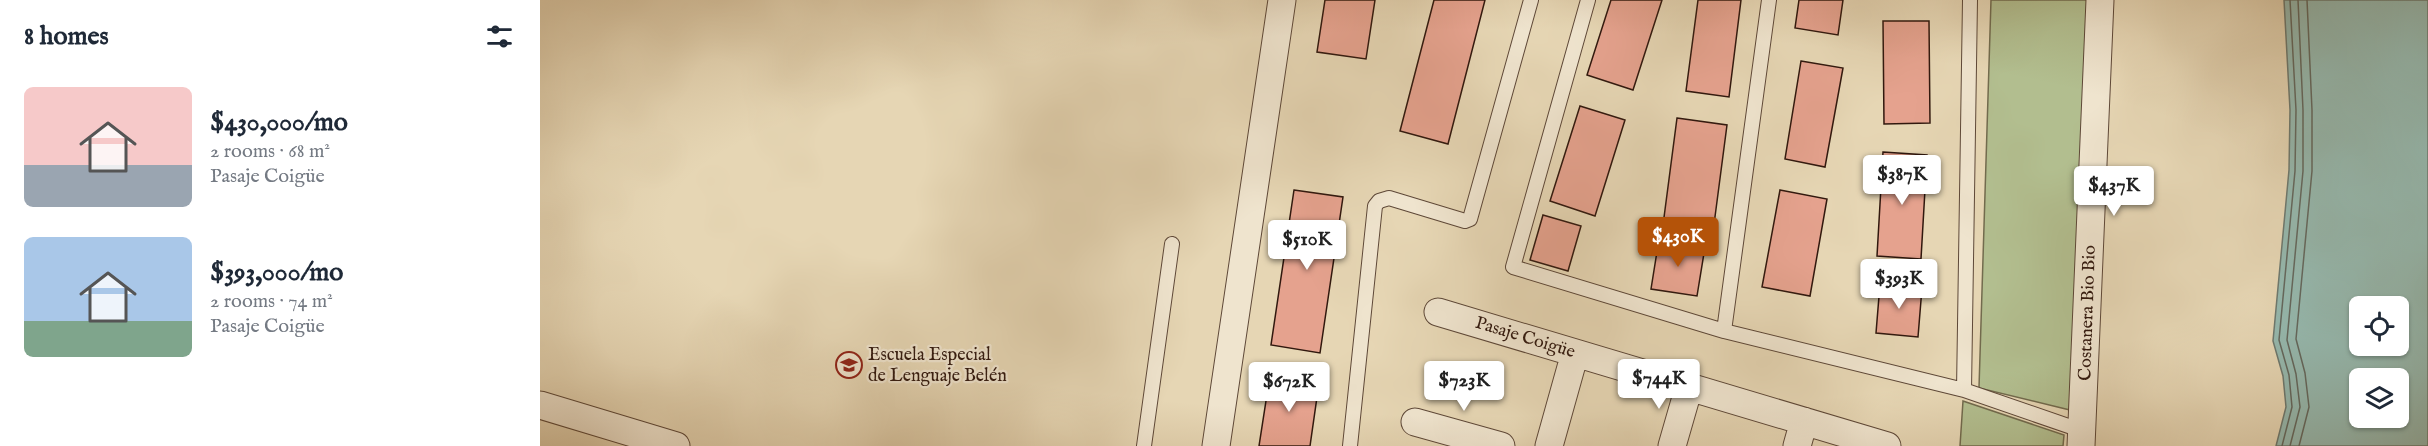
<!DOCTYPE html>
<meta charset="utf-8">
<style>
body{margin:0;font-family:"IM FELL English",serif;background:#f2f2f3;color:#1f2937;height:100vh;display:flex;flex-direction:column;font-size:22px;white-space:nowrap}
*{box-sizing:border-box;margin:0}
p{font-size:20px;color:#747a83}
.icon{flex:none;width:33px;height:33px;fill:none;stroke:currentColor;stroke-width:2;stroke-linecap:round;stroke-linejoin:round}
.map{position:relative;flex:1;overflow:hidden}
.details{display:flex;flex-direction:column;background:#fff;width:540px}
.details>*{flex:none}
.controls{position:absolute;left:1809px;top:296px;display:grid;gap:12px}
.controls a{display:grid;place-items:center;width:60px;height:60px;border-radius:9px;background:#fff;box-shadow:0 2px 4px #0004;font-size:30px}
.price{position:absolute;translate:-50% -51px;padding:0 14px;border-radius:6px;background:#fff;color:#222;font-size:20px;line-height:39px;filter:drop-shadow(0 2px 3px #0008)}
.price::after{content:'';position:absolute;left:50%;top:36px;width:18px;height:14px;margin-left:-9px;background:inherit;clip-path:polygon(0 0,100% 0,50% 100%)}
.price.current{background:#b45309;color:#fff}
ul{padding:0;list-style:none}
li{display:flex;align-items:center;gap:18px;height:150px;padding:0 24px}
li span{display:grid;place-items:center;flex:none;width:168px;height:120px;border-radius:9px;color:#555}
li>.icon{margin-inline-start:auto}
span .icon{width:72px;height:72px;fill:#fffc;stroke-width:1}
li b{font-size:26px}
h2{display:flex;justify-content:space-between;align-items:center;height:72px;padding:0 24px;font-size:26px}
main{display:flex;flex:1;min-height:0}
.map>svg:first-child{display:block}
.green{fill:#b2be8f;stroke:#726b4e;stroke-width:1.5}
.water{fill:#96b9af;stroke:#6e796f;stroke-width:1.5;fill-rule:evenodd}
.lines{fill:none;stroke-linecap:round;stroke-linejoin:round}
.shore{stroke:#64685e;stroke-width:1.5}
.building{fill:#e5a28e;stroke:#31180e;stroke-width:1.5}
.lane-casing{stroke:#5e4838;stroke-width:16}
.street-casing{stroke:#5e4838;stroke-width:29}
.lane{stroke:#efe4ce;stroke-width:14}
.street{stroke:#efe4ce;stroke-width:27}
.labels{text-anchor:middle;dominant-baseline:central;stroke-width:4.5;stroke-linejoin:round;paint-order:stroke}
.street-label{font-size:18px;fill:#31180e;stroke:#efe4ce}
.poi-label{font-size:18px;fill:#31180e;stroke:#efe4ce;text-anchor:start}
</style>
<main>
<section class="details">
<h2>8 homes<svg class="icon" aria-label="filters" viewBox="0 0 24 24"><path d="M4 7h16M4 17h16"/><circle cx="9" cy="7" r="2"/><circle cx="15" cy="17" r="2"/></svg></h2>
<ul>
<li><span style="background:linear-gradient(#f6c9c9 65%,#9aa5b1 0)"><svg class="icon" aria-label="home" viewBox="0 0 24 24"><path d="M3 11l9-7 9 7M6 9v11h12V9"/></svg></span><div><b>$430,000/mo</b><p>2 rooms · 68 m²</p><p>Pasaje Coigüe</p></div></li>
<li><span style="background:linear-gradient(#a9c7e8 70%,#7fa58c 0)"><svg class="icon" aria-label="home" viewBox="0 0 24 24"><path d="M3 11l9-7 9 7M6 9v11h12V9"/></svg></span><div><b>$393,000/mo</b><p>2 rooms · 74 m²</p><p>Pasaje Coigüe</p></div></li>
</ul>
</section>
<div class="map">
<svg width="1888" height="446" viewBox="0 0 1888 446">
<rect width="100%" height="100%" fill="#e6d6b4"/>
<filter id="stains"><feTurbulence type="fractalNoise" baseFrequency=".00333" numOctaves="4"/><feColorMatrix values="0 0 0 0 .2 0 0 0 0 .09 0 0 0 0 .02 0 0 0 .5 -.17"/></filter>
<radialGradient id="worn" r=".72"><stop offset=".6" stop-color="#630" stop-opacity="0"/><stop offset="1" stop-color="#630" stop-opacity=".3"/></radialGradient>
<!-- green -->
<path class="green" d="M1451,0H1548L1534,411L1439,388Z
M1423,401L1524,435L1523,446H1420Z"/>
<!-- water -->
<path class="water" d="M1744,0H1888V446H1736L1746,407L1743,376L1733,341L1749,170L1750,110ZM1820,306H1858V345H1820ZM1820,378H1858V417H1820Z"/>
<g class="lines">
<!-- shore -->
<path class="shore" d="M1742,446L1752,407L1749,375L1739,340L1755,171L1756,110L1750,0
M1750,446L1760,407L1756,374L1747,340L1763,171V110L1758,0
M1759,446L1769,407L1765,373L1756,339L1772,171V110L1767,0"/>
</g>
<!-- building -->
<path class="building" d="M785,0H835L826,59L777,52Z
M894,0H945L908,144L860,131Z
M1071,0H1122L1093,90L1047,75Z
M1158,0H1201L1189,97L1146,91Z
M1259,0H1303L1298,35L1255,28Z
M1343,21H1389L1390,123L1344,124Z
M1261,61L1303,68L1285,167L1245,159Z
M1040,106L1085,120L1055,216L1010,201Z
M1137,118L1187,125L1173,232L1123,225Z
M1343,152L1387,155L1381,259L1337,256Z
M754,190L803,197L780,353L731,345Z
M1240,190L1287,199L1270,296L1222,287Z
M1003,215L1041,226L1028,271L990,260Z
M1119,239L1165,247L1157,296L1111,289Z
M1340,284L1382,288L1378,337L1336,333Z
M730,375L779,383L770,446H719Z"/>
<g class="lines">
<defs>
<path id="lane" d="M1048,0L973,267L1184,331L1229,0
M1184,331L1424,390L1543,431
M1424,390L1430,0
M604,446L632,244
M810,446L835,206L839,201L849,198L925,221L930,219L991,0"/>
<path id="street" d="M898,312L1347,446
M0,405L136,446
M875,422L961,446
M676,446L742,0
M1009,446L1035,353
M1132,446L1149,387
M1257,446L1264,421
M1541,446L1560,0"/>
</defs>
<!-- lane casing -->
<use href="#lane" class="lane-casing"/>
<!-- street casing -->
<use href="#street" class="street-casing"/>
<!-- lane -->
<use href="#lane" class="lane"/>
<!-- street -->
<use href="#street" class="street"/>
</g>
<!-- icons -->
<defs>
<symbol id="school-ring" viewBox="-11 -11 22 22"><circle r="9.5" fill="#efe4ce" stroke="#8f2418" stroke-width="1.5"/><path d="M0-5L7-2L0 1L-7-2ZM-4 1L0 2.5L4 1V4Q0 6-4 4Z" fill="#8f2418"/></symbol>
</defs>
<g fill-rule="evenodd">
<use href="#school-ring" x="294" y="350" width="30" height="30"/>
</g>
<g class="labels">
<!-- street labels -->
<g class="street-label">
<text transform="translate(1548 313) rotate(-88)">Costanera Bio Bio</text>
<text transform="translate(985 338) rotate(17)">Pasaje Coigüe</text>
</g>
<!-- poi labels -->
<g class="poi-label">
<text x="328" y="355">Escuela Especial<tspan x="328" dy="21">de Lenguaje Belén</tspan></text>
</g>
</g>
<rect width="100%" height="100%" filter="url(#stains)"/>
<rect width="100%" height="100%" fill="url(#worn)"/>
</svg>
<div class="controls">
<a><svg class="icon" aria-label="locate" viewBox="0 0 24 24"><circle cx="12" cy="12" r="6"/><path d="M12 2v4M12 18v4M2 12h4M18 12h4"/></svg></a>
<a><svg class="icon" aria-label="layers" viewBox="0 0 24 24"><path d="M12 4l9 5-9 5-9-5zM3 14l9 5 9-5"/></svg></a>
</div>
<b class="price" style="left:1362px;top:206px">$387K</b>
<b class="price" style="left:1574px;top:217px">$437K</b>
<b class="price current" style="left:1138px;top:268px">$430K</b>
<b class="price" style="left:767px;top:271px">$510K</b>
<b class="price" style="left:1359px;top:310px">$393K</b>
<b class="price" style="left:1119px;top:410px">$744K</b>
<b class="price" style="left:924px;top:412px">$723K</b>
<b class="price" style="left:749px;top:413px">$672K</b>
</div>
</main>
